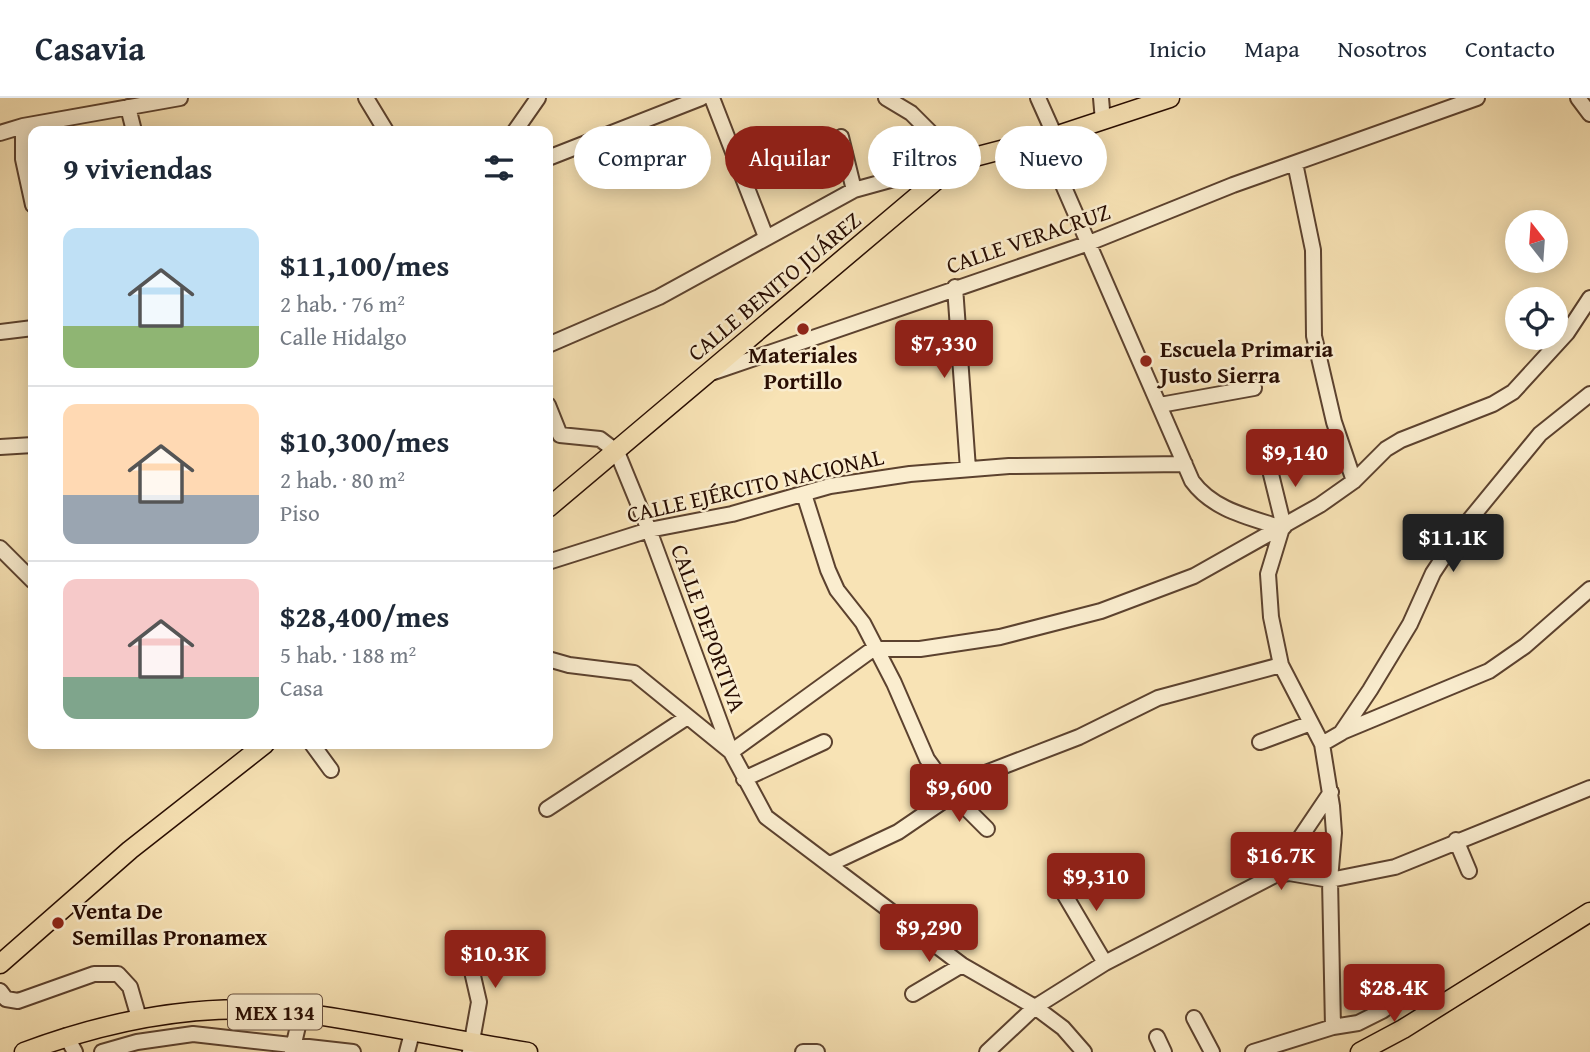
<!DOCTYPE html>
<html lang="es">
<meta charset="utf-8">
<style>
body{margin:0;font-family:"Gentium Book Plus",serif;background:#f2f2f3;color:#1f2937;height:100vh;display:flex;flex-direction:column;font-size:26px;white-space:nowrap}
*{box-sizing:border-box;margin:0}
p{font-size:23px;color:#747a83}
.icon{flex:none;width:38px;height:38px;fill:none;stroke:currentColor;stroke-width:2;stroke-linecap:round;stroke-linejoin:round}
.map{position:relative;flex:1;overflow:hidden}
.drawer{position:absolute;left:28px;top:28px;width:525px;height:623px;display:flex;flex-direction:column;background:#fff;border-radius:14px;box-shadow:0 4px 18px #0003}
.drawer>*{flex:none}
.guide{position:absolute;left:574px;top:28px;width:665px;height:63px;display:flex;gap:14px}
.needle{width:46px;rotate:343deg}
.fabs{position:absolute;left:1505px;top:112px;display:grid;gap:14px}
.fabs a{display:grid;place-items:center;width:63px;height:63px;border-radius:50%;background:#fff;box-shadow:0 4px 18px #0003;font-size:35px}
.price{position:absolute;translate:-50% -60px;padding:0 16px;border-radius:7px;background:#8f2418;color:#fff;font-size:23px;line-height:46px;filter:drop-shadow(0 2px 4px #0008)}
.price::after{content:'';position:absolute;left:50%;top:42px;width:21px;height:16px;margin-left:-10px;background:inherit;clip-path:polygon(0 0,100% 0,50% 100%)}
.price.current{background:#222;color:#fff}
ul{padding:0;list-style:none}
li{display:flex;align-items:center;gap:21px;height:175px;padding:0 35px}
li+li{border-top:2px solid #e0e1e3}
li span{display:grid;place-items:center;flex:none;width:196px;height:140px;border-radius:14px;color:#555}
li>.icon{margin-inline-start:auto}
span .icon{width:84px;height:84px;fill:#fffc;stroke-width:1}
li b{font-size:30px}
h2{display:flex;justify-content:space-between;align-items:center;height:84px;padding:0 35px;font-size:30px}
.tag{padding:0 24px;border-radius:32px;background:#fff;box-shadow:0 4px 18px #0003;font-size:24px;line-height:63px}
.tag.current{background:#8f2418;color:#fff}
header{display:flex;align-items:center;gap:42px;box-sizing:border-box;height:98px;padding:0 35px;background:#fff;border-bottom:2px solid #e0e1e3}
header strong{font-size:33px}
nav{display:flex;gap:38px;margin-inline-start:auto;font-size:24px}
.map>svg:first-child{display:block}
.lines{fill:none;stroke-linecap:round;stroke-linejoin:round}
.minor-casing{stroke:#5c422f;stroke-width:18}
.major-casing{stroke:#280d02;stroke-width:21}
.minor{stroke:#faedcf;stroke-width:14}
.major{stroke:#f8e3b5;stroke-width:18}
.poi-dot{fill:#8f2418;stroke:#faedcf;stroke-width:2.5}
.labels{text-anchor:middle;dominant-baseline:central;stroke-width:5;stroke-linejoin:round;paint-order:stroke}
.shield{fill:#faedcf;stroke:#675040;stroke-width:2}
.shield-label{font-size:21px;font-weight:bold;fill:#280d02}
.street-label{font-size:23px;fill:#280d02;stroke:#faedcf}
.poi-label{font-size:23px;font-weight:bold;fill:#280d02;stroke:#faedcf;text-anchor:start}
</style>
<header>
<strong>Casavia</strong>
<nav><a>Inicio</a><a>Mapa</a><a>Nosotros</a><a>Contacto</a></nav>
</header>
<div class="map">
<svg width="1590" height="954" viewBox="0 0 1590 954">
<rect width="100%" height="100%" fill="#f8e3b5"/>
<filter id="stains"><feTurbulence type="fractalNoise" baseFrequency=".00286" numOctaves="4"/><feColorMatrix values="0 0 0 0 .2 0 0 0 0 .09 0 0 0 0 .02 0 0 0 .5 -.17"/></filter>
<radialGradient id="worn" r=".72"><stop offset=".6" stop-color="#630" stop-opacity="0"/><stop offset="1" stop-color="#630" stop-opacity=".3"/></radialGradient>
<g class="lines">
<defs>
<path id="minor" d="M366,0L386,33
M712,0L766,139
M1038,0L1055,38
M1101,0L1103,23
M1578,0L1590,16
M128,9L134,33
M23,28V61L33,107
M515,33L538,0
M0,35L23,28L180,0
M841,39L854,92
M1043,41L1192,383C1213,412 1249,419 1282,430L1268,476L1271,519L1281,567L1322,646L1332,708L1334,735L1330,782L1333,929
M548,60L701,0
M1295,65L1313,152L1314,238L1334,324L1354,383
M955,189L968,371
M0,234L33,230
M548,247L659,199L854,92L959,63L911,15L886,0
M714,274L1089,145L1233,87L1477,0
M548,307L560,337L600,341L617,354L649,432L731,654L766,719L962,867L1035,909L1063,930L1084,954
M1160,307L1254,290
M0,349L33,347
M1268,364L1284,429
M804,396L828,472L837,492L863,525L894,585L927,661L953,697L987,731
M0,450L33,483
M548,464L649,432L732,416L830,388L910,376L1009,368L1185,366
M548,561L569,567L634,575L730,653
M1342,634L1489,573L1525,548L1590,491
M1260,644L1311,625
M312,646L331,672
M1322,646L1341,635L1370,592L1410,526L1433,475L1462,431L1540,336L1590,296
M731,654L873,551H920L1000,539L1101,513L1194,478L1320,407L1354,383L1386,351L1401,342L1493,306L1513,294L1567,235L1590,200
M744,681L824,644
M547,711L686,620
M1456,742L1469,773
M830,766L898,734L983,676L1079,639L1158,600L1281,567
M1275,777L1331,694
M1056,782L1105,865
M465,843L479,904L470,954
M0,893L6,901L18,903L94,876H118L130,889L139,920
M913,896L962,867
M1194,920L1212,954
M66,938L75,954
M1157,939L1164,954
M102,954L137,944L193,936L353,954
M292,954L301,915
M407,954L412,935
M803,954H817
M987,954L1035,909L1105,865L1275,777L1289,775L1330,782L1395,769L1590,690
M1253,954L1333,929L1358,925L1382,913L1435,876"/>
<path id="major" d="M548,410L959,63L1055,38L1170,0
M0,866L130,752L265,646
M24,954C112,921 207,903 302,915C377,925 453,942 528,954
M1360,954L1403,931L1590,814"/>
</defs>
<!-- minor casing -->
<use href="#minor" class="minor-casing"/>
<!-- major casing -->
<use href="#major" class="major-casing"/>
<!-- minor -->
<use href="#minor" class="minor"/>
<!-- major -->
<use href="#major" class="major"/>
</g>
<!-- markers -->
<g class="poi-dot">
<circle cx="803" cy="231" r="7"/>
<circle cx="1146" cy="263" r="7"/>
<circle cx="58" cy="825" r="7"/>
</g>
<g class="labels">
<!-- shield labels -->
<rect class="shield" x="228" y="896.5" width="94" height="35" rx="5"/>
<g class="shield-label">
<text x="275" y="914">MEX 134</text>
</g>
<!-- street labels -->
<g class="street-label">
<text transform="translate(1028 140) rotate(-19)">CALLE VERACRUZ</text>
<text transform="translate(774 188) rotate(-40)">CALLE BENITO JUÁREZ</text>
<text transform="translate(755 387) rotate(-13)">CALLE EJÉRCITO NACIONAL</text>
<text transform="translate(709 530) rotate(70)">CALLE DEPORTIVA</text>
</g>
<!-- poi labels -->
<g class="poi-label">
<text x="1160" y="250">Escuela Primaria<tspan x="1160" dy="26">Justo Sierra</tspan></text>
<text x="803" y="256" text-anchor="middle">Materiales<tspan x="803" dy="26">Portillo</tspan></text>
<text x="72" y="812">Venta De<tspan x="72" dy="26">Semillas Pronamex</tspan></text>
</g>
</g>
<rect width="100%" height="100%" filter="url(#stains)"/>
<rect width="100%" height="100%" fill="url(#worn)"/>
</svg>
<div class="fabs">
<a><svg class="needle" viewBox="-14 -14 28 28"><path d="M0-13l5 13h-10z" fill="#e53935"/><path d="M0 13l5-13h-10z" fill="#747a83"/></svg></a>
<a><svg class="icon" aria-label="locate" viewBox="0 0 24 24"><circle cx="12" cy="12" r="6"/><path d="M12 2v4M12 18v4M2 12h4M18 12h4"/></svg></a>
</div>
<b class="price" style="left:944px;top:282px">$7,330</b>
<b class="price" style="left:1295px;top:391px">$9,140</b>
<b class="price current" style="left:1453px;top:476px">$11.1K</b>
<b class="price" style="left:959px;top:726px">$9,600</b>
<b class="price" style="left:1281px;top:794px">$16.7K</b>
<b class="price" style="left:1096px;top:815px">$9,310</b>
<b class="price" style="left:929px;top:866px">$9,290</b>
<b class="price" style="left:495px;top:892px">$10.3K</b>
<b class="price" style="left:1394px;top:926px">$28.4K</b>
<div class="guide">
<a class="tag">Comprar</a>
<a class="tag current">Alquilar</a>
<a class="tag">Filtros</a>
<a class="tag">Nuevo</a>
</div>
<section class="drawer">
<h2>9 viviendas<svg class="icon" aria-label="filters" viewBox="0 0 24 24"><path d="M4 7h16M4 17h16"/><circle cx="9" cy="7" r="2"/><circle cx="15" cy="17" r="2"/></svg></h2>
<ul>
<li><span style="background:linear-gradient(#bfe0f5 70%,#8fb573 0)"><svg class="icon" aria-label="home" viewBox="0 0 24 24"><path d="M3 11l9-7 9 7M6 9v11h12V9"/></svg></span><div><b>$11,100/mes</b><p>2 hab. · 76 m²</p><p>Calle Hidalgo</p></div></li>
<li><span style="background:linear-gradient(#ffd9b3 65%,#9aa5b1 0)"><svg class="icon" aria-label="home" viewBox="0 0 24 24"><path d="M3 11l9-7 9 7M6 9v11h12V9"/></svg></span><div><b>$10,300/mes</b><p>2 hab. · 80 m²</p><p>Piso</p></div></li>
<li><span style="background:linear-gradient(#f6c9c9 70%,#7fa58c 0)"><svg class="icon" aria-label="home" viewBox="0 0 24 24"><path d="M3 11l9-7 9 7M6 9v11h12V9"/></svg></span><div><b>$28,400/mes</b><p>5 hab. · 188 m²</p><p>Casa</p></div></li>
</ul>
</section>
</div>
